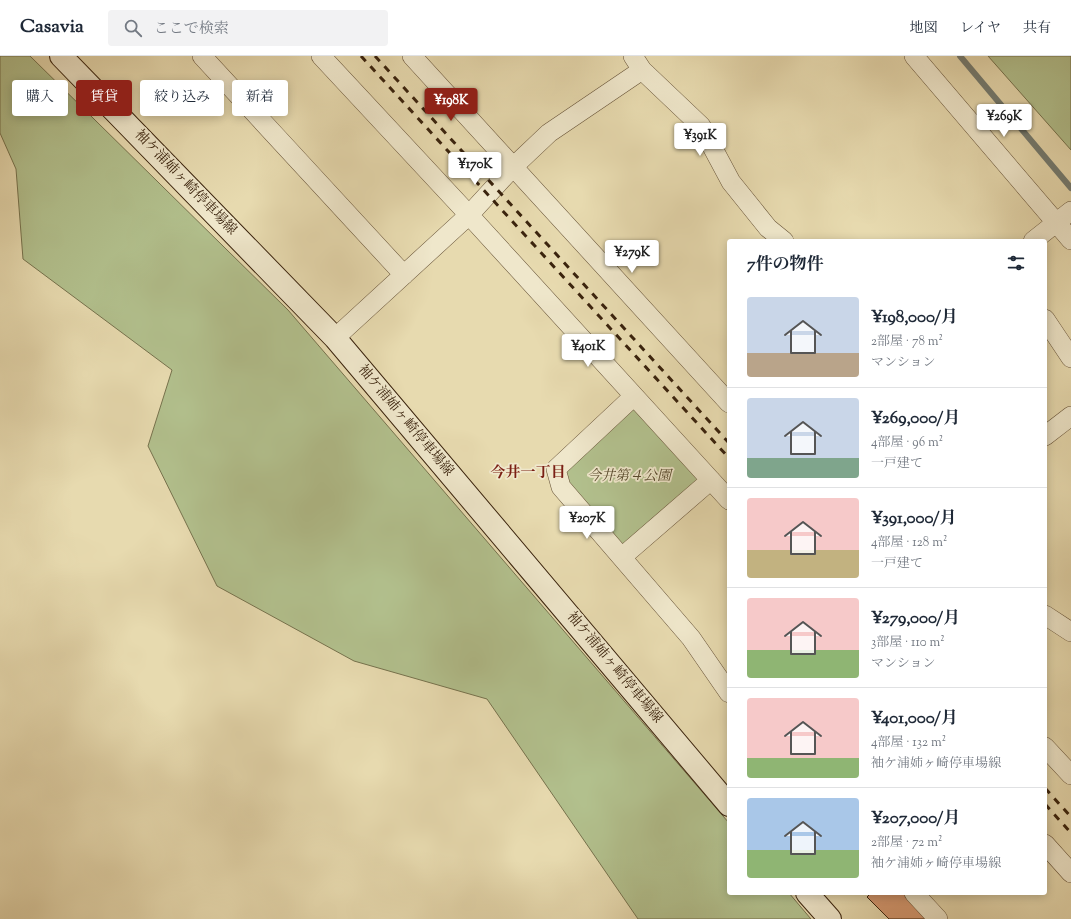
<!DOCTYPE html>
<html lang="ja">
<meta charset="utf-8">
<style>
body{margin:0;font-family:"Sorts Mill Goudy","Noto Serif JP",serif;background:#f2f2f3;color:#1f2937;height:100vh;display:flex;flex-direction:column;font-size:15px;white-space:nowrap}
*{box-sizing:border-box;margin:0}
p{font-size:13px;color:#747a83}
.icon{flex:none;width:22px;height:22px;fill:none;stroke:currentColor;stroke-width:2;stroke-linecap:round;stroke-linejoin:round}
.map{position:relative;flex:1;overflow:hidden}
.sheet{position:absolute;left:727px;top:183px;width:320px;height:656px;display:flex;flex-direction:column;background:#fff;border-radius:4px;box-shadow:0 2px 10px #0003}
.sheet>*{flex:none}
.top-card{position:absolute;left:12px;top:24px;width:380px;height:36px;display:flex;gap:8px}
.price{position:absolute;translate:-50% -34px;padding:0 9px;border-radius:4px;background:#fff;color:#222;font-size:13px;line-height:26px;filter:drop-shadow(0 1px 2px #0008)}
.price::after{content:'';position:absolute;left:50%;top:24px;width:12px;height:9px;margin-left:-6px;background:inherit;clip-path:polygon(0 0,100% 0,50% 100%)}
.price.current{background:#8f2418;color:#fff}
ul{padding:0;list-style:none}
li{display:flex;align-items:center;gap:12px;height:100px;padding:0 20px}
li+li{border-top:1px solid #e0e1e3}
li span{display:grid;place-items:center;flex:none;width:112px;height:80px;border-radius:4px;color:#555}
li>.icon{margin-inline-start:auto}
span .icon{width:48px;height:48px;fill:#fffc;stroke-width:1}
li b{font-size:17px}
h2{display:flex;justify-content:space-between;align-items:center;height:48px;padding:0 20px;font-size:17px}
.pill{padding:0 14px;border-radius:4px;background:#fff;box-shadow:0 2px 10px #0003;font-size:14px;line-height:36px}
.pill.current{background:#8f2418;color:#fff}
header{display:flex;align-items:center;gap:24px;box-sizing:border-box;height:56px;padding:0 20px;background:#fff;border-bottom:1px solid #e0e1e3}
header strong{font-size:19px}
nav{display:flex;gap:22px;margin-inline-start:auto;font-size:14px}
.search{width:280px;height:36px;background:#f2f2f3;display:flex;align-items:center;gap:10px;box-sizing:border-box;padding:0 14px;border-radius:4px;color:#747a83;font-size:15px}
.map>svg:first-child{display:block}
.green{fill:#b2c08d;stroke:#76724d}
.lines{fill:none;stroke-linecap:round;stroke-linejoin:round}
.stream{stroke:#747c72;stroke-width:6}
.building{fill:#d69971;stroke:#3a230d}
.minor-casing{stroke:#655136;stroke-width:20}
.secondary-casing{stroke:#3a230d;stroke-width:24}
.minor{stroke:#efe7cb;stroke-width:19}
.secondary{stroke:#efe7cb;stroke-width:22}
.rail{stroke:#3a230d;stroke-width:3;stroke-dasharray:7 7;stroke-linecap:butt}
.labels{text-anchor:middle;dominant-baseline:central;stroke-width:3.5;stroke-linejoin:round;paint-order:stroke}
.street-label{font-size:14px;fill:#3a230d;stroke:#efe7cb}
.park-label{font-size:14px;font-style:italic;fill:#584a2d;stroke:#efe7cb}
.neighbourhood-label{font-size:15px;font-weight:bold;fill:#7a1f14;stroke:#efe7cb}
</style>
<header>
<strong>Casavia</strong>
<div class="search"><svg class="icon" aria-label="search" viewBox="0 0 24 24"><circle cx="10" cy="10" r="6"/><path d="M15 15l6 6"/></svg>ここで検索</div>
<nav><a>地図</a><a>レイヤ</a><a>共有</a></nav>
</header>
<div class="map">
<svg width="1071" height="863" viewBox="0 0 1071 863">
<rect width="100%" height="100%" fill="#e7daaf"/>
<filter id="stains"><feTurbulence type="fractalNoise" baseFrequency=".005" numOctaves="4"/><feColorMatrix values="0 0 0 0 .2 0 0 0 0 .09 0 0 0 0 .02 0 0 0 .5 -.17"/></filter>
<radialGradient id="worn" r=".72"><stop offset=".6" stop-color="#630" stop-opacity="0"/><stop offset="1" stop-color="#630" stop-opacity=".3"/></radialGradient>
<!-- green -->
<path class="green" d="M0,0H30L288,254L729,767V837H789L811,863H638L487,643L354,605L217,530L148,390L172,314L23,203L16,113L0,77Z
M988,0H1071V94Z
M634,340L711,424L622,501L556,413Z"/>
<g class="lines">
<!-- stream -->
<path class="stream" d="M960,0L1071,132"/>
</g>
<!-- building -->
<path class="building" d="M871,837H904L928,863H889L867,841Z"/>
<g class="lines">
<defs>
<path id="minor" d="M202,0L404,219
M321,0L469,159L729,444
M412,0L729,347
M633,0L642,14L701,70L731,126L768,172L784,185
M914,0L1071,184
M1033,185L1071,155
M1045,263L1071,302
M335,282L469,159L513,111L549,77L642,14
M634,340L556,413L561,431L691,582L729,637
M1045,380L1071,360
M622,501L711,424
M1045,559L1071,576
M1045,691L1071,719
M1045,788L1071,817
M914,837L938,863"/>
<path id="secondary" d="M61,0L335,282L729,749
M807,837L830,863"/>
</defs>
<!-- minor casing -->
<use href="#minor" class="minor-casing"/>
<!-- secondary casing -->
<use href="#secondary" class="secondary-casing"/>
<!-- minor -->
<use href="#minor" class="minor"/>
<!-- secondary -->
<use href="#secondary" class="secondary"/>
<!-- rail -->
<path class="rail" d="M361,0L729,402
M375,0L729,387
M1045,732L1071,761
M1045,748L1071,777"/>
</g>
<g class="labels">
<!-- street labels -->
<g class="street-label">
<text transform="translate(185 127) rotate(46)">袖ケ浦姉ヶ崎停車場線</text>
<text transform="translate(405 365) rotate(50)">袖ケ浦姉ヶ崎停車場線</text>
<text transform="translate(614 612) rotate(50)">袖ケ浦姉ヶ崎停車場線</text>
</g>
<!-- park labels -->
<g class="park-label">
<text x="629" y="421">今井第４公園</text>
</g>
<!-- neighbourhood labels -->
<g class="neighbourhood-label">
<text x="528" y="417">今井一丁目</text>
</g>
</g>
<rect width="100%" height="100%" filter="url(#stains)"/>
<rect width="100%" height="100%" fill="url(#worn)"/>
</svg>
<b class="price current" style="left:451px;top:66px">¥198K</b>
<b class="price" style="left:1004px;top:82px">¥269K</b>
<b class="price" style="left:700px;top:101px">¥391K</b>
<b class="price" style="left:475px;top:130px">¥170K</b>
<b class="price" style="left:632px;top:218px">¥279K</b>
<b class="price" style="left:588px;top:312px">¥401K</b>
<b class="price" style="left:587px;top:484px">¥207K</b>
<div class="top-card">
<a class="pill">購入</a>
<a class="pill current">賃貸</a>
<a class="pill">絞り込み</a>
<a class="pill">新着</a>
</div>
<section class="sheet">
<h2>7件の物件<svg class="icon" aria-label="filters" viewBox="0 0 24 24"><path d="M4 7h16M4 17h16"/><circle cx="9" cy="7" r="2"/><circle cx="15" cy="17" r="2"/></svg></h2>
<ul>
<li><span style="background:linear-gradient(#c9d6e8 70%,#b9a48a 0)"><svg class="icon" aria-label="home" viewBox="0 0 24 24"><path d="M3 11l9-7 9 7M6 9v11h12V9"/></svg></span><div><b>¥198,000/月</b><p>2部屋 · 78 m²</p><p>マンション</p></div></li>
<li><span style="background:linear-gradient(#c9d6e8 75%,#7fa58c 0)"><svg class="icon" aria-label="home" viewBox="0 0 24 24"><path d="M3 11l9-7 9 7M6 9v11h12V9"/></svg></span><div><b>¥269,000/月</b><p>4部屋 · 96 m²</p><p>一戸建て</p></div></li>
<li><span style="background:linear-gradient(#f6c9c9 65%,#c2b280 0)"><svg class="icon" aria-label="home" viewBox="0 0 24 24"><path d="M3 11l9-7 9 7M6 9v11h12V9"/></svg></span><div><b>¥391,000/月</b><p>4部屋 · 128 m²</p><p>一戸建て</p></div></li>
<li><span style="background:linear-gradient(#f6c9c9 65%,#8fb573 0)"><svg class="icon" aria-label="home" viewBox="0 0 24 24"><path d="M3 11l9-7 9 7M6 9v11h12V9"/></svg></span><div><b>¥279,000/月</b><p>3部屋 · 110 m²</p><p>マンション</p></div></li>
<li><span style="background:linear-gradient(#f6c9c9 75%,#8fb573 0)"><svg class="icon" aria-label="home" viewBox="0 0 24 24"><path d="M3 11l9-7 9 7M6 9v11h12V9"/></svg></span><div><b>¥401,000/月</b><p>4部屋 · 132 m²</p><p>袖ケ浦姉ヶ崎停車場線</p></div></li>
<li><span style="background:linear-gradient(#a9c7e8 65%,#8fb573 0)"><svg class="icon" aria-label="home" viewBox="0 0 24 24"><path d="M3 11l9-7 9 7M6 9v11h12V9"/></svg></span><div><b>¥207,000/月</b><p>2部屋 · 72 m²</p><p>袖ケ浦姉ヶ崎停車場線</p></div></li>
</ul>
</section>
</div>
